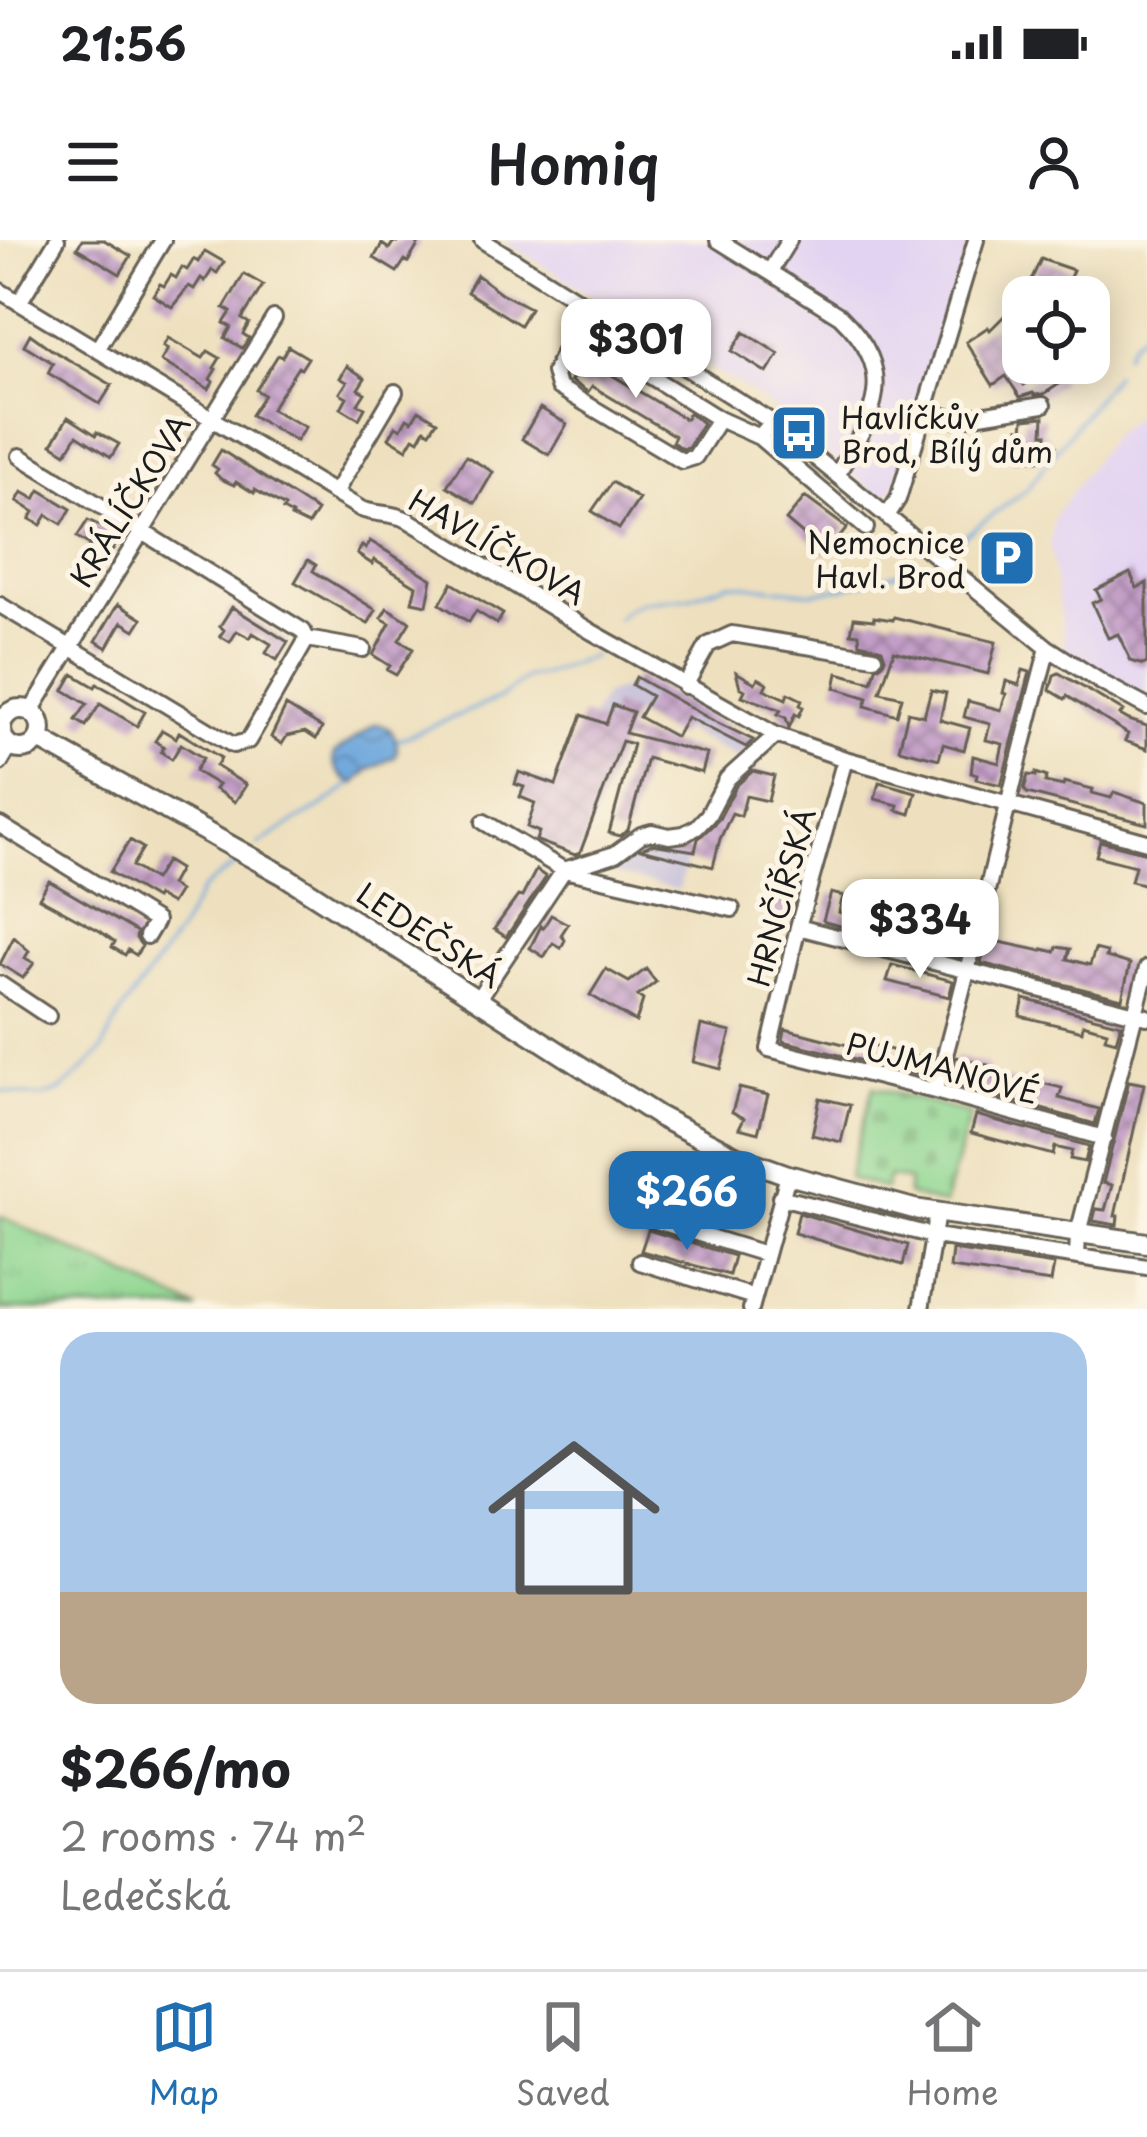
<!DOCTYPE html>
<meta charset="utf-8">
<style>
body{margin:0;font-family:"Playpen Sans",sans-serif;background:#f6f6f6;color:#202124;height:100vh;display:flex;flex-direction:column;font-size:45px;white-space:nowrap}
*{box-sizing:border-box;margin:0}
p{font-size:39px;color:#757577}
.icon{flex:none;width:66px;height:66px;fill:none;stroke:currentColor;stroke-width:2;stroke-linecap:round;stroke-linejoin:round}
.map{position:relative;height:1069px;overflow:hidden}
.sheet{display:flex;flex-direction:column;background:#fff;flex:1}
.sheet>*{flex:none}
.controls{position:absolute;left:1002px;top:36px;display:grid;gap:24px}
.controls a{display:grid;place-items:center;width:108px;height:108px;border-radius:24px;background:#fff;box-shadow:0 6px 30px #0003;font-size:60px}
.price{position:absolute;translate:-50% -102px;padding:0 27px;border-radius:24px;background:#fff;color:#222;font-size:39px;line-height:78px;filter:drop-shadow(0 3px 6px #0008)}
.price::after{content:'';position:absolute;left:50%;top:72px;width:36px;height:27px;margin-left:-18px;background:inherit;clip-path:polygon(0 0,100% 0,50% 100%)}
.price.active{background:#1f6fb2;color:#fff}
ul{padding:0;list-style:none}
li{display:grid;align-content:center;gap:24px;height:636px;padding:0 60px}
li+li{border-top:3px solid #e0e0e0}
li span{display:grid;place-items:center;height:372px;border-radius:36px;color:#555}
li>.icon{margin-inline-start:auto}
span .icon{width:216px;height:216px;fill:#fffc;stroke-width:1}
li b{font-size:51px}
.status{display:flex;justify-content:space-between;align-items:center;height:84px;padding:0 60px;background:#fff;direction:ltr}
.status svg{height:33px;fill:currentColor}
header{display:flex;justify-content:space-between;align-items:center;height:156px;padding:0 60px;background:#fff;font-size:54px;font-weight:600}
.dock{display:flex;justify-content:space-around;align-items:center;height:168px;border-top:3px solid #e0e0e0;background:#fff;font-size:33px;color:#757577}
.dock a{display:grid;justify-items:center;gap:6px}
.dock .active{color:#1f6fb2}
.map>svg:first-child{display:block}
.built{fill:#e3d3f2}
.industrial{fill:#c6c0da}
.grass{fill:url(#grass-tufts);stroke:#567956;stroke-width:3}
.cemetery{fill:url(#cemetery-stones);stroke:#567956;stroke-width:3}
.water{fill:url(#water-waves);stroke:#45627c;stroke-width:3}
.lines{fill:none;stroke-linecap:round;stroke-linejoin:round}
.stream{stroke:#6ea7dd;stroke-width:3}
.building{fill:url(#building-cross-hatch)}
.minor-casing{stroke:#666155;stroke-width:20}
.major-casing{stroke:#666155;stroke-width:24}
.minor{stroke:#fff;stroke-width:14}
.major{stroke:#fff;stroke-width:18}
.labels{text-anchor:middle;dominant-baseline:central;stroke-width:10;stroke-linejoin:round;paint-order:stroke}
.poi-label{font-size:30px;fill:#1c1c1c;stroke:#fcf5e5;text-anchor:start}
.street-label{font-size:30px;fill:#1c1c1c;stroke:#fcf5e5}
</style>
<div class="status"><b>21:56</b><svg viewBox="0 0 49 12"><path d="M0 12V9h3v3zM5 12V6h3v6zM10 12V3h3v9zM15 12V0h3v12zM26 1h20v11H26zM47 4h2v5h-2z"/></svg></div>
<header><svg class="icon" aria-label="menu" viewBox="0 0 24 24"><path d="M4 6h16M4 12h16M4 18h16"/></svg>Homiq<svg class="icon" aria-label="person" viewBox="0 0 24 24"><circle cx="12" cy="8" r="4"/><path d="M4 21q1-7 8-7t8 7"/></svg></header>
<div class="map">
<svg width="1147" height="1069" viewBox="0 0 1147 1069">
<defs>
<pattern id="grass-tufts" width="24" height="20" patternUnits="userSpaceOnUse" patternTransform="scale(3)"><rect width="24" height="20" fill="#8fd691"/><path d="M3 7l-1-3M5 7V3M7 7l1-3M15 17l-1-3M17 17v-4M19 17l1-3" fill="none" stroke="#7bb77c"/></pattern>
<pattern id="cemetery-stones" width="16" height="16" patternUnits="userSpaceOnUse" patternTransform="scale(3)"><rect width="16" height="16" fill="#8fd691"/><path d="M2 7V4a2 2 0 0 1 4 0v3zM10 15v-3a2 2 0 0 1 4 0v3z" fill="#7bb77c"/></pattern>
<pattern id="water-waves" width="16" height="10" patternUnits="userSpaceOnUse" patternTransform="scale(3)"><rect width="16" height="10" fill="#6ea7dd"/><path d="M0 5q4-4 8 0t8 0" fill="none" stroke="#5a87b2"/></pattern>
<pattern id="building-cross-hatch" width="8" height="8" patternUnits="userSpaceOnUse" patternTransform="scale(3)"><rect width="8" height="8" fill="#c39ec7"/><path d="M0 0l8 8M0 8l8-8" fill="none" stroke="#9e80a1"/></pattern>
</defs>
<rect width="100%" height="100%" fill="#fcf5e5"/>
<filter id="ink" filterUnits="userSpaceOnUse"><feTurbulence type="fractalNoise" baseFrequency=".00833" numOctaves="2"/><feDisplacementMap in="SourceGraphic" scale="24" xChannelSelector="R" yChannelSelector="G"/><feConvolveMatrix kernelMatrix="1 2 1 2 8 2 1 2 1" color-interpolation-filters="sRGB"/></filter>
<filter id="wash" filterUnits="userSpaceOnUse"><feTurbulence type="fractalNoise" baseFrequency=".004" numOctaves="4" result="noise"/><feDisplacementMap in="SourceGraphic" scale="48" xChannelSelector="R" yChannelSelector="G"/><feGaussianBlur stdDeviation="2.7" result="paint"/><feColorMatrix in="noise" values="0 0 0 0 0 0 0 0 0 0 0 0 0 0 0 0 0 1.4 0 .05"/><feComposite in="paint" operator="in"/></filter>
<g filter="url(#wash)">
<rect width="100%" height="100%" fill="#eee0be"/>
<!-- built -->
<path class="built" d="M502,0H970L895,246L886,255L874,252L755,155Z
M1147,165V459L1103,435L1061,406L1064,402L1050,304L1054,277L1111,196Z"/>
<!-- industrial -->
<path class="industrial" d="M636,436L754,500L750,509L739,519L682,489L676,497L633,474L579,618L535,602L582,475L592,478L604,455L630,446Z
M643,598L689,609L679,650L610,633L614,618Z"/>
<!-- grass -->
<path class="grass" d="M0,976L198,1069H0Z"/>
<!-- cemetery -->
<path class="cemetery" d="M873,847L970,874L944,965L907,955L909,941L889,936L885,949L848,938Z"/>
<!-- water -->
<path class="water" d="M375,484C391,483 400,501 396,516L370,529L354,544C343,540 330,526 334,514Z"/>
<g class="lines">
<!-- stream -->
<path class="stream" d="M1125,115C1130,103 1135,96 1147,91
M947,309L1026,250L1115,134
M617,379L627,369L642,362L689,357L730,343L812,353L843,348L922,326
M398,500L500,458L527,437L542,435L593,416
M259,605C286,584 330,566 351,543
M0,851L40,857L60,851L81,832L101,812L120,774L178,693L202,649L237,624"/>
</g>
<g id="blocks">
<!-- building -->
<path class="building" d="M82,0H104L131,16L120,34L77,8Z
M399,0H421L408,22L405,20L397,32L374,18L382,4L389,9L394,1L397,3Z
M205,11L224,22L217,33L212,30L205,41L201,38L194,49L189,46L172,67L153,55L160,44L164,46L171,35L176,38L182,27L187,30L194,19L198,22Z
M1041,19L1073,30L1062,57H1023V106L1007,118L1024,145L1052,127L1062,142L1044,154L1035,155L1033,153L1020,157L1006,136L993,145L966,102L988,87L990,90L1023,57Z
M244,34L263,45L242,79L249,83L243,94L249,98L242,108L225,98L231,87L224,83L231,72L224,68Z
M477,35L501,53L530,68L520,85L467,52Z
M744,92L779,114L767,133L732,111Z
M30,94L52,110L112,145L100,164L48,133L53,123L24,105Z
M168,98L203,118L208,111L220,118L214,128L216,129L210,139L213,142L209,149L161,121L168,109L163,106Z
M288,106L308,118L301,129L298,127L271,169L305,187L296,201L251,175L264,155L256,150L278,115L282,117Z
M589,111L606,122L602,129L685,179L689,173L703,183L688,207L683,209L672,202L675,196L592,146L588,152L571,141Z
M347,126L365,138L358,149L365,153L358,164L365,168L359,179L341,168L347,157L340,153L347,142L340,138Z
M540,168L567,184L549,215L522,199Z
M419,170L437,181L430,192L425,189L419,200L414,197L407,209L389,198L396,186L401,189L407,178L412,181Z
M68,177L96,195L97,192L119,204L111,217L77,195L66,213L52,204Z
M1044,177L1043,194H1047V198L1056,206L1044,220L1021,219L1022,206H1018L1019,188L1023,189L1024,179Z
M221,210L317,271L308,285L291,277L292,275L283,270L285,267L255,250L254,253L236,242L234,245L221,239L215,233L218,229L212,225Z
M466,216L493,232L475,263L447,246Z
M612,242L639,259L619,289L592,271Z
M40,250L71,269L62,284L47,275L41,285L30,279L34,272L17,261L22,252L35,259Z
M805,257L847,288L826,314L786,280Z
M88,280L121,296L112,311L107,309L100,320L86,311L90,305L77,297Z
M370,301L432,339L427,365L412,362L416,346L374,320L372,324L357,314L362,306L366,309Z
M308,320L316,325L313,331L376,370L368,384L295,342Z
M1130,333L1137,348L1147,343V423L1143,425L1131,421L1118,394L1108,398L1092,363L1101,359L1096,350Z
M452,343L503,374L497,384L476,371L469,382L440,364Z
M118,364L142,379L135,390L122,382L107,408L96,401Z
M232,367L288,402L277,420L266,413L271,404L253,393L250,398L237,391L230,402L220,396L224,390L220,386Z
M387,368L410,382L399,400L413,409L396,435L387,430L390,426L373,415L390,383L381,378Z
M874,377L893,380L894,377L996,402L988,434L894,411L880,452L902,457L897,475L865,466L868,458L835,448L838,433L872,442L876,428L883,423L885,418L882,409L860,403L859,394L851,393L854,378L874,380Z
M1023,430L1030,432L1001,545L976,539L977,534L971,533L973,516L999,523L1003,504L986,500L990,484L964,477L968,461L1001,470L1006,454L1003,453L1006,441L1019,445Z
M736,432L755,443L758,438L767,443L764,449L786,459L788,453L802,460L800,465L803,467L799,476L795,474L789,488L786,478L778,474L781,470L742,456L745,450L740,447Z
M1059,433L1123,471L1120,475L1129,480L1147,486V509L1125,501L1128,494L1067,456L1065,459L1050,450L1054,435Z
M73,434L95,447L97,444L117,455L145,472L137,486L100,464L86,486L76,480L87,464L64,450Z
M636,437L710,479L753,500L746,507L687,477L676,497L639,477L651,456L632,445Z
M931,450L946,453L940,480L970,488L964,510L943,504L939,519L899,509L908,472L924,476Z
M613,465L633,472L625,493L707,514L702,533L647,518L628,590L620,596L609,593L633,504L622,501L580,613L575,615L540,602L536,600L539,592L527,587L535,563L520,557L524,547L515,544L519,532L556,545L582,475L606,484Z
M286,466L322,488L316,499L305,492L287,496L282,504L271,497Z
M162,490L176,498L179,492L221,518L216,526L246,545L235,562L215,549L218,545L195,531L203,518L181,504L172,519L161,512L164,507L155,501Z
M753,531L774,536L768,561L746,556L741,576L732,573L720,599L713,627L641,609L652,604L695,611L698,599L719,579L736,546Z
M1036,533L1047,537L1045,542L1063,546L1064,542L1093,549L1092,553L1111,558L1114,552L1147,563V584L1027,553L1024,549L1028,535L1036,536Z
M879,542L916,552L910,574L897,570L898,565L875,559Z
M130,600L143,608L132,626L154,640L166,621L179,629L170,645L179,651L171,664L157,656L155,659L110,632Z
M1100,601L1147,613V645L1131,641L1135,626L1096,616Z
M536,630L546,637L506,697L494,689L518,656L522,657Z
M778,632L792,636L791,639H795L782,689L765,684Z
M49,641L137,692L136,698L142,706L136,715L128,710L125,715L112,707L115,702L100,691L39,658Z
M831,653L843,656L839,672L846,675L863,680L865,674L871,675L931,694L933,688L941,690L943,683L960,688L956,703L962,705L959,717L825,682L823,680Z
M551,675L568,684L561,695L565,700L561,708L553,703L544,717L530,708L541,686L543,688Z
M14,697L29,711L25,718L34,723L23,738L0,724Z
M995,701L1042,711L1043,709L1055,712L1057,707L1070,709L1067,719L1090,725L1095,709L1107,712L1106,717L1130,724L1122,759L981,723L984,709L992,710Z
M892,725L953,741L949,757L887,741Z
M606,729L629,742L646,729L656,742L638,756L643,760L636,782L590,755Z
M1024,759L1121,784L1116,801L1105,798L1107,791L1083,784L1082,791L1020,776Z
M701,785L731,792L721,829L693,822Z
M785,789L851,806L853,800L926,819L925,822L931,824L927,837L783,801Z
M956,817L988,825L986,835L1021,844L1022,838L1062,848L1059,858L1099,869L1095,884L949,843Z
M1129,841L1144,844L1115,976H1118L1117,985L1093,981L1096,969L1105,970L1112,945L1103,943Z
M739,848L768,855L758,893L739,888L744,878L732,872Z
M820,858L850,865L841,902L812,895Z
M976,875L1089,906L1085,922L1070,919L1072,911L1055,907L1053,915L971,893Z
M799,973L908,1005L903,1025L794,993Z
M648,990L734,1016L729,1035L641,1011Z
M952,1010L1054,1025L1051,1042L950,1028Z"/>
</g>
</g>
<g filter="url(#ink)">
<use href="#blocks" fill-opacity="0" stroke="#666155" stroke-width="3"/>
<g class="lines">
<defs>
<path id="minor" d="M482,0L772,182L1048,408L1104,444L1147,467
M718,0L840,76C900,134 874,174 837,234
M770,31L789,0
M0,51L361,269C376,275 392,272 408,280L592,392L776,495L845,519L1147,602
M19,63L57,0
M586,63L575,89L719,179L759,197L772,182
M575,89L554,132L558,147L682,221L695,217L719,179
M97,110L163,0
M924,170L955,179L1043,165
M759,197L866,288
M335,253L395,152
M887,276L898,259L976,0
M0,365L233,505L248,501L307,399L303,391L20,216
M307,399L363,409
M685,446L708,405L732,394L874,417
M31,471L274,78
M845,519L798,687L769,809L935,851L1104,898
M0,523L10,506
M484,582L564,630L732,669
M0,585L156,681L147,696
M798,687L1147,777
M0,744L48,776
M477,760L564,630L615,614L641,595L652,592L669,596L684,594L697,587L708,575L727,539L776,495
M935,851C977,704 1008,555 1048,408
M780,957L934,996L1147,1027
M650,979L765,1014
M1077,1017L1078,993L1147,728
M640,1022L754,1057
M751,1069L788,935
M921,1069L937,973"/>
<path id="major" d="M1 489a20 20 0 1 1 40 0a20 20 0 1 1-40 0Z
M39,499L285,636L660,877L735,916L788,935L914,969L1147,1003"/>
</defs>
<!-- minor casing -->
<use href="#minor" class="minor-casing"/>
<!-- major casing -->
<use href="#major" class="major-casing"/>
<!-- minor -->
<use href="#minor" class="minor"/>
<!-- major -->
<use href="#major" class="major"/>
</g>
</g>
<!-- icons -->
<defs>
<symbol id="bus-square" viewBox="-11 -11 22 22"><rect x="-9" y="-9" width="18" height="18" rx="4" fill="#1f6fb2" stroke="#fcf5e5"/><path d="M-5-6H5V4H4V6H2V4H-2V6H-4V4H-5ZM-3.5-4V0h7V-4ZM-3.5 1.2v1.5H-2V1.2ZM2 1.2v1.5H3.5V1.2Z" fill="#fff"/></symbol>
<symbol id="parking-square" viewBox="-11 -11 22 22"><rect x="-9" y="-9" width="18" height="18" rx="4" fill="#1f6fb2" stroke="#fcf5e5"/><path d="M-3.5-5.5H1a3.5 3.5 0 0 1 0 7H-1V5.5H-3.5ZM-1-3.4V-.6H.8a1.4 1.4 0 0 0 0-2.8Z" fill="#fff"/></symbol>
</defs>
<g fill-rule="evenodd">
<use href="#bus-square" x="766" y="160" width="66" height="66"/>
<use href="#parking-square" x="974" y="285" width="66" height="66"/>
</g>
<g class="labels">
<!-- poi labels -->
<g class="poi-label">
<text x="841" y="176">Havlíčkův<tspan x="841" dy="34">Brod, Bílý dům</tspan></text>
<text x="965" y="301" text-anchor="end">Nemocnice<tspan x="965" dy="34">Havl. Brod</tspan></text>
</g>
<!-- street labels -->
<g class="street-label">
<text transform="translate(129 260) rotate(-58)">KRÁLÍČKOVA</text>
<text transform="translate(498 306) rotate(30)">HAVLÍČKOVA</text>
<text transform="translate(780 657) rotate(-75)">HRNČÍŘSKÁ</text>
<text transform="translate(430 694) rotate(33)">LEDEČSKÁ</text>
<text transform="translate(943 827) rotate(15)">PUJMANOVÉ</text>
</g>
</g>
</svg>
<div class="controls">
<a><svg class="icon" aria-label="locate" viewBox="0 0 24 24"><circle cx="12" cy="12" r="6"/><path d="M12 2v4M12 18v4M2 12h4M18 12h4"/></svg></a>
</div>
<b class="price" style="left:636px;top:161px">$301</b>
<b class="price" style="left:920px;top:741px">$334</b>
<b class="price active" style="left:687px;top:1013px">$266</b>
</div>
<section class="sheet">
<ul>
<li><span style="background:linear-gradient(#a9c7e8 70%,#b9a48a 0)"><svg class="icon" aria-label="home" viewBox="0 0 24 24"><path d="M3 11l9-7 9 7M6 9v11h12V9"/></svg></span><div><b>$266/mo</b><p>2 rooms · 74 m²</p><p>Ledečská</p></div></li>
</ul>
</section>
<nav class="dock">
<a class="active"><svg class="icon" aria-label="map" viewBox="0 0 24 24"><path d="M3 6l6-2 6 2 6-2v14l-6 2-6-2-6 2zM9 4v14M15 6v14"/></svg>Map</a>
<a><svg class="icon" aria-label="saved" viewBox="0 0 24 24"><path d="M7 4h10v16l-5-4-5 4z"/></svg>Saved</a>
<a><svg class="icon" aria-label="home" viewBox="0 0 24 24"><path d="M3 11l9-7 9 7M6 9v11h12V9"/></svg>Home</a>
</nav>
